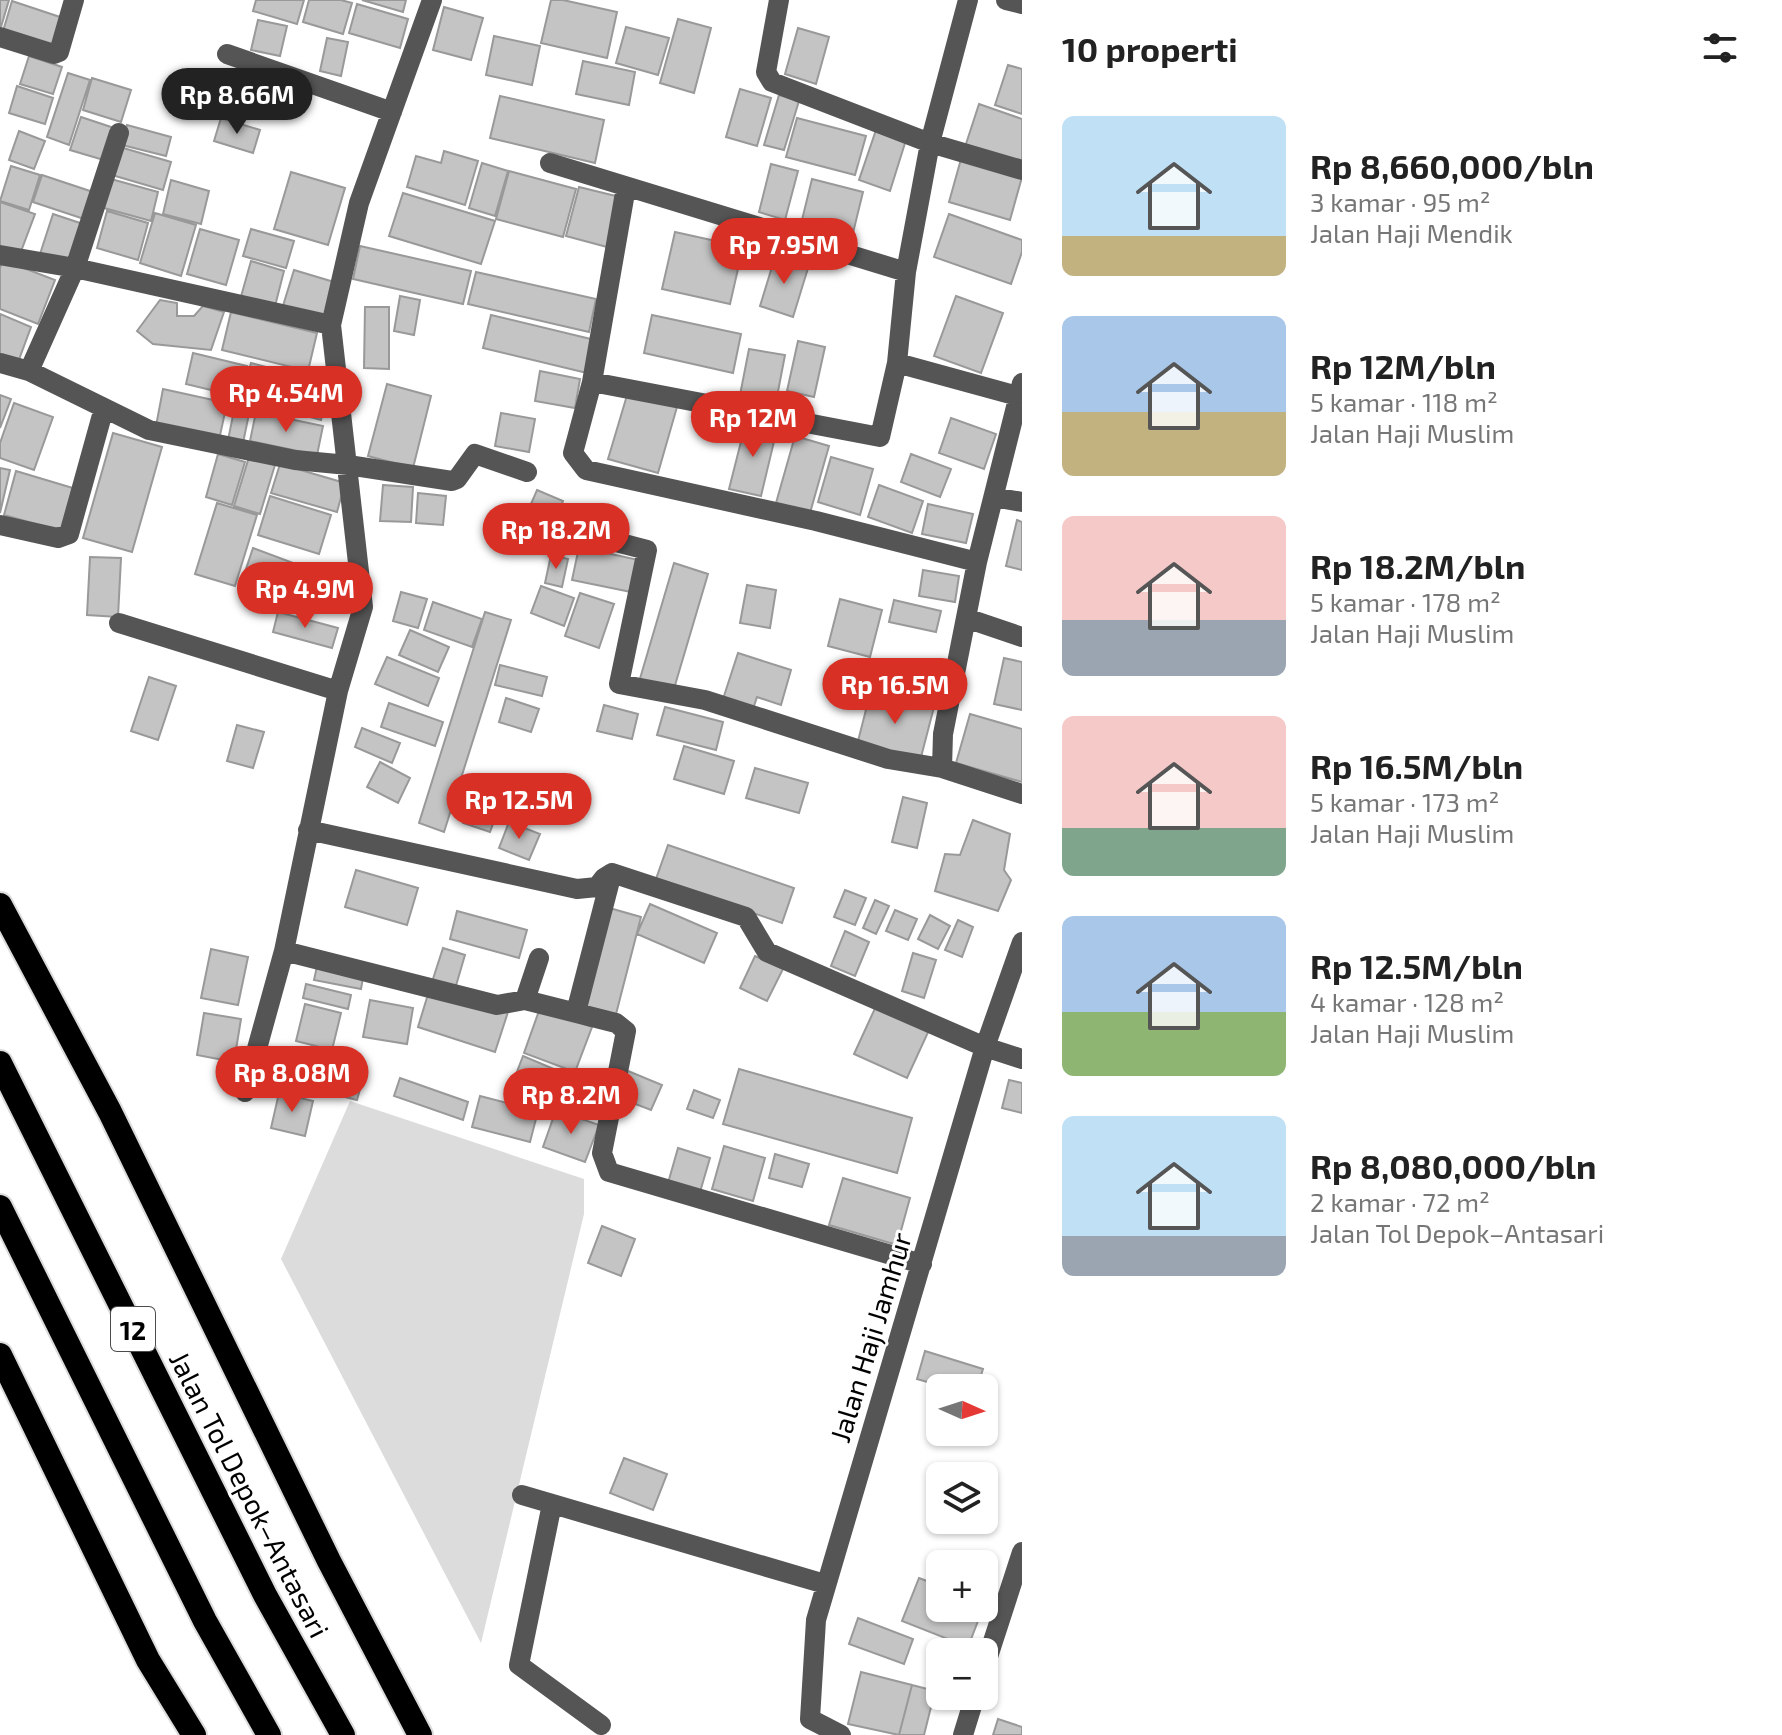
<!DOCTYPE html>
<html lang="id">
<meta charset="utf-8">
<style>
body{margin:0;font-family:"Exo 2",sans-serif;background:#f2f2f2;color:#222;height:100vh;display:flex;flex-direction:column;font-size:30px;white-space:nowrap}
*{box-sizing:border-box;margin:0}
p{font-size:26px;color:#767676}
.icon{flex:none;width:44px;height:44px;fill:none;stroke:currentColor;stroke-width:2;stroke-linecap:round;stroke-linejoin:round}
.map{position:relative;flex:1;overflow:hidden}
.sheet{display:flex;flex-direction:column;background:#fff;width:760px}
.sheet>*{flex:none}
.needle{width:52px;rotate:93deg}
.tools{position:absolute;left:926px;top:1374px;display:grid;gap:16px}
.tools a{display:grid;place-items:center;width:72px;height:72px;border-radius:12px;background:#fff;box-shadow:0 2px 6px #0004;font-size:40px}
.price{position:absolute;translate:-50% -68px;padding:0 18px;border-radius:28px;background:#d93025;color:#fff;font-size:26px;line-height:52px;filter:drop-shadow(0 2px 4px #0008)}
.price::after{content:'';position:absolute;left:50%;top:48px;width:24px;height:18px;margin-left:-12px;background:inherit;clip-path:polygon(0 0,100% 0,50% 100%)}
.price.current{background:#222;color:#fff}
ul{padding:0;list-style:none}
li{display:flex;align-items:center;gap:24px;height:200px;padding:0 40px}
li span{display:grid;place-items:center;flex:none;width:224px;height:160px;border-radius:12px;color:#555}
li>.icon{margin-inline-start:auto}
span .icon{width:96px;height:96px;fill:#fffc;stroke-width:1}
li b{font-size:34px}
h2{display:flex;justify-content:space-between;align-items:center;height:96px;padding:0 40px;font-size:34px}
main{display:flex;flex:1;min-height:0}
.map>svg:first-child{display:block}
.green{fill:#dcdcdc}
.building{fill:#c4c4c4;stroke:#999;stroke-width:2}
.lines{fill:none;stroke-linecap:round;stroke-linejoin:round}
.highway-casing{stroke:#dbdbdb;stroke-width:28}
.minor{stroke:#555;stroke-width:20}
.highway{stroke:#000;stroke-width:24}
.labels{text-anchor:middle;dominant-baseline:central;stroke-width:6;stroke-linejoin:round;paint-order:stroke}
.shield{fill:#fff;stroke:#4c4c4c;stroke-width:2}
.shield-label{font-size:26px;font-weight:bold;fill:#000}
.street-label{font-size:28px;fill:#000;stroke:#fff}
</style>
<main>
<div class="map">
<svg width="1022" height="1735" viewBox="0 0 1022 1735">
<rect width="100%" height="100%" fill="#fff"/>
<!-- green -->
<path class="green" d="M350,1101L584,1179V1214L481,1643L281,1259Z"/>
<!-- building -->
<path class="building" d="M0,0H9L1,27H0Z
M256,0H304L297,24L253,11Z
M309,0H341L352,3L343,34L303,22Z
M362,0H406L403,12Z
M551,0H563L617,12L607,58L541,43Z
M12,1L66,19L57,48L3,31Z
M357,4L408,19L400,48L349,33Z
M444,7L483,18L471,60L433,50Z
M678,19L711,28L694,93L660,83Z
M258,20L287,26L280,56L251,50Z
M626,27L669,38L658,75L616,63Z
M798,28L829,37L816,84L785,74Z
M494,36L540,46L532,85L486,75Z
M327,38L348,42L341,76L320,71Z
M29,56L62,67L53,94L20,84Z
M583,61L635,72L629,105L576,94Z
M1008,65L1022,69V114L995,105Z
M68,73L90,80L69,145L47,137Z
M92,78L131,90L121,122L83,110Z
M17,86L53,98L45,124L9,113Z
M740,89L771,98L757,146L726,137Z
M779,95L799,101L784,150L764,145Z
M500,96L604,120L595,163L490,138Z
M979,104L1022,119V169L964,150Z
M81,117L117,129L107,161L70,150Z
M221,118L260,130L253,153L214,141Z
M797,118L866,136L855,175L786,157Z
M127,125L171,137L166,156L122,145Z
M876,130L906,140L890,191L859,180Z
M19,131L45,141L34,169L9,160Z
M120,147L171,162L163,190L112,175Z
M444,151L478,161L465,205L407,187L416,156L441,163Z
M961,159L1022,177L1010,220L949,202Z
M482,163L508,171L495,216L469,208Z
M771,164L798,171L785,220L759,212Z
M11,166L40,175L29,210L0,201Z
M509,171L576,189L563,237L496,219Z
M291,172L345,188L328,245L274,229Z
M42,175L93,192L84,219L33,202Z
M111,179L158,192L151,221L104,208Z
M812,179L863,192L852,237L801,224Z
M171,180L209,191L201,224L163,214Z
M579,187L620,197L607,247L566,236Z
M403,193L495,221L481,264L389,236Z
M0,202L35,214L20,254L0,247Z
M107,211L148,223L138,260L97,248Z
M155,213L196,225L181,276L140,263Z
M53,214L86,225L73,264L40,254Z
M949,214L1022,240V252L1011,284L934,257Z
M200,229L239,240L226,285L187,274Z
M251,229L294,241L286,268L243,256Z
M675,232L743,247L730,304L662,289Z
M360,246L471,271L463,304L353,279Z
M776,254L809,265L793,317L760,306Z
M3,260L55,280L38,324L0,309V268Z
M251,261L284,271L274,310L240,300Z
M294,270L334,282L323,321L282,309Z
M476,272L596,299L589,332L468,304Z
M400,296L420,300L414,335L394,331Z
M956,296L1003,313L981,373L934,356Z
M160,300L177,303V316H194L203,306L224,312L211,350L153,344L137,331Z
M365,307H389V369L364,368Z
M231,312L317,333L308,371L222,350Z
M0,314L31,327L17,365L0,358Z
M491,315L595,340L587,373L483,348Z
M652,315L741,334L733,373L644,353Z
M798,341L825,347L814,397L787,391Z
M749,349L785,355L776,402L740,395Z
M193,353L247,366L240,397L186,384Z
M251,363L330,384L321,420L241,398Z
M540,371L580,379L575,408L535,401Z
M387,384L431,396L413,468L368,456Z
M163,389L227,403L219,440L156,426Z
M628,392L677,407L658,473L608,459Z
M0,395L11,399L0,428Z
M236,401L251,404L243,443L228,440Z
M14,403L53,417L34,470L0,458V443Z
M256,412L323,426L317,455L250,441Z
M501,413L535,419L529,452L495,446Z
M951,418L996,434L984,469L939,453Z
M746,422L777,429L761,496L729,489Z
M113,433L162,447L132,552L83,538Z
M795,436L829,446L810,513L776,503Z
M218,454L245,462L232,505L206,497Z
M911,454L951,469L940,497L901,482Z
M249,457L275,465L260,514L234,506Z
M831,457L873,469L860,515L818,502Z
M280,464L345,483L337,512L271,493Z
M0,468L10,470L0,513Z
M16,471L76,489L64,532L4,515Z
M383,485L413,487L411,522L380,521Z
M879,485L923,501L912,533L868,517Z
M537,490L563,501L545,545L518,534Z
M418,493L446,496L443,525L416,523Z
M270,496L331,515L319,554L258,535Z
M217,503L257,515L235,586L195,574Z
M928,504L973,514L966,543L922,534Z
M1017,520L1022,522V570L1006,566Z
M579,547L643,561L636,593L572,580Z
M253,548L304,567L290,605L240,587Z
M551,555L568,559L562,587L545,583Z
M90,557L121,558L118,617L87,615Z
M674,563L708,574L673,692L639,682Z
M923,570L959,576L955,602L919,596Z
M747,585L776,590L770,628L740,623Z
M541,586L574,598L564,626L531,613Z
M401,592L427,599L418,628L393,621Z
M580,593L614,604L599,648L565,636Z
M840,599L882,610L870,657L828,646Z
M894,600L941,611L936,632L889,622Z
M433,602L482,619L472,647L424,630Z
M278,612L338,628L332,648L273,632Z
M485,612L511,620L444,832L419,823Z
M410,630L449,647L438,672L399,655Z
M738,653L791,670L781,705L757,697L752,712L722,702Z
M387,657L439,678L428,706L375,684Z
M1004,658L1022,662V710L994,704Z
M894,664L930,672L923,700L889,693Z
M500,665L547,677L542,696L495,685Z
M149,677L176,686L158,740L131,731Z
M871,690L934,707L920,761L857,745Z
M506,698L539,709L531,732L499,722Z
M389,703L443,722L435,746L381,727Z
M604,705L638,714L632,739L597,731Z
M665,707L723,722L716,750L657,735Z
M970,714L1022,729V782L956,763Z
M237,725L264,732L253,768L227,761Z
M362,728L400,743L392,763L355,747Z
M684,746L734,761L724,794L674,779Z
M380,762L410,778L398,803L367,787Z
M755,768L808,783L799,813L746,798Z
M477,786L503,796L490,832L463,823Z
M903,797L927,803L917,848L892,842Z
M973,820L1010,834L1004,870L1011,880L998,911L935,891L945,854L960,855Z
M509,822L540,834L529,860L499,848Z
M668,845L794,888L782,923L656,879Z
M356,870L418,888L407,925L345,907Z
M845,890L866,898L855,925L834,917Z
M875,900L889,906L876,934L863,928Z
M650,904L717,933L704,963L637,934Z
M606,907L641,917L615,1018L578,1008Z
M895,910L917,919L908,940L886,931Z
M457,911L527,930L519,958L450,939Z
M930,915L950,926L938,949L918,939Z
M958,920L973,927L962,957L945,950Z
M845,931L869,942L855,976L831,966Z
M443,948L465,955L455,989L432,982Z
M211,949L248,957L238,1005L201,998Z
M913,953L936,960L924,998L902,991Z
M755,956L783,969L767,1001L740,988Z
M318,962L364,972L361,989L314,980Z
M306,984L351,995L348,1009L303,998Z
M429,991L508,1012L495,1052L418,1027Z
M370,1000L413,1008L407,1044L363,1037Z
M305,1004L341,1013L332,1050L296,1041Z
M877,1004L930,1028L907,1078L854,1054Z
M540,1008L592,1027L575,1072L524,1053Z
M204,1013L241,1019L234,1062L197,1055Z
M523,1056L568,1075L559,1095L515,1077Z
M346,1061L366,1067L357,1100L337,1095Z
M739,1069L912,1118L897,1173L723,1124Z
M628,1071L662,1085L651,1110L617,1097Z
M400,1078L468,1102L463,1120L394,1096Z
M1009,1080L1022,1083V1113L1002,1108Z
M575,1082L610,1091L604,1114L569,1104Z
M694,1090L720,1100L713,1118L687,1109Z
M279,1093L313,1101L305,1136L271,1128Z
M480,1096L538,1111L530,1142L472,1127Z
M556,1110L599,1125L585,1162L543,1147Z
M724,1146L765,1158L753,1201L712,1189Z
M678,1148L710,1158L700,1192L668,1183Z
M775,1154L809,1164L802,1187L769,1178Z
M843,1178L910,1198L897,1245L829,1225Z
M602,1226L635,1239L621,1276L588,1263Z
M925,1351L983,1369L977,1388H948L917,1379Z
M624,1458L667,1474L653,1510L610,1493Z
M919,1578L940,1586V1608H983L968,1647L902,1621Z
M858,1618L913,1639L904,1664L849,1644Z
M861,1672L912,1685L899,1735L848,1724Z
M912,1685L935,1691L924,1735H899Z
M998,1719L1022,1727V1735H993Z"/>
<g class="lines">
<defs>
<path id="highway" d="M0,905L110,1112L329,1561L420,1735
M0,1063L265,1595L343,1735
M0,1207L205,1621L269,1735
M0,1355L148,1660L194,1735"/>
</defs>
<!-- highway casing -->
<use href="#highway" class="highway-casing"/>
<!-- minor -->
<path class="minor" d="M779,0L766,72L772,82L930,143L1022,170
M1006,0L1022,4
M0,37L54,54L59,52L74,0
M227,54L392,112
M550,163L906,272
M626,187L592,382L573,453L586,470L816,521L977,562
M0,255L75,268L331,325
M0,363L29,371L149,430L295,460L348,465L452,481L457,479L475,454L527,472
M897,363L1018,396
M29,371L75,268L119,133
M592,382L880,437L897,363L906,272L930,143L968,0
M1022,383L977,562L943,734L942,768L1022,794
M994,497L1022,502
M0,525L58,538L69,534L104,408
M601,538L647,550L619,684L705,700L888,759L942,768
M966,618L1022,637
M119,623L338,691
M308,830L577,889L597,887L604,878L612,873L746,917L767,952L985,1047L1022,1059
M284,951L497,1005L525,1000L616,1023L626,1031L602,1153L609,1172L922,1264
M525,1000L539,958
M576,1012L612,873
M245,1092L284,951L338,691L363,607L331,325L359,203L432,0
M522,1495L825,1584
M552,1504L519,1665L601,1725
M984,1669L1022,1552
M841,1735L810,1719L816,1620L985,1047L1022,942
M963,1735L975,1696"/>
<!-- highway -->
<use href="#highway" class="highway"/>
</g>
<g class="labels">
<!-- shield labels -->
<rect class="shield" x="111" y="1307" width="44" height="44" rx="6"/>
<g class="shield-label">
<text x="133" y="1329">12</text>
</g>
<!-- street labels -->
<g class="street-label">
<text transform="translate(870 1337) rotate(-73)">Jalan Haji Jamhur</text>
<text transform="translate(250 1494) rotate(63)">Jalan Tol Depok–Antasari</text>
</g>
</g>
</svg>
<div class="tools">
<a><svg class="needle" viewBox="-14 -14 28 28"><path d="M0-13l5 13h-10z" fill="#e53935"/><path d="M0 13l5-13h-10z" fill="#767676"/></svg></a>
<a><svg class="icon" aria-label="layers" viewBox="0 0 24 24"><path d="M12 4l9 5-9 5-9-5zM3 14l9 5 9-5"/></svg></a>
<a>+</a>
<a>−</a>
</div>
<b class="price current" style="left:237px;top:136px">Rp 8.66M</b>
<b class="price" style="left:784px;top:286px">Rp 7.95M</b>
<b class="price" style="left:286px;top:434px">Rp 4.54M</b>
<b class="price" style="left:753px;top:459px">Rp 12M</b>
<b class="price" style="left:556px;top:571px">Rp 18.2M</b>
<b class="price" style="left:305px;top:630px">Rp 4.9M</b>
<b class="price" style="left:895px;top:726px">Rp 16.5M</b>
<b class="price" style="left:519px;top:841px">Rp 12.5M</b>
<b class="price" style="left:292px;top:1114px">Rp 8.08M</b>
<b class="price" style="left:571px;top:1136px">Rp 8.2M</b>
</div>
<section class="sheet">
<h2>10 properti<svg class="icon" aria-label="filters" viewBox="0 0 24 24"><path d="M4 7h16M4 17h16"/><circle cx="9" cy="7" r="2"/><circle cx="15" cy="17" r="2"/></svg></h2>
<ul>
<li><span style="background:linear-gradient(#bfe0f5 75%,#c2b280 0)"><svg class="icon" aria-label="home" viewBox="0 0 24 24"><path d="M3 11l9-7 9 7M6 9v11h12V9"/></svg></span><div><b>Rp 8,660,000/bln</b><p>3 kamar · 95 m²</p><p>Jalan Haji Mendik</p></div></li>
<li><span style="background:linear-gradient(#a9c7e8 60%,#c2b280 0)"><svg class="icon" aria-label="home" viewBox="0 0 24 24"><path d="M3 11l9-7 9 7M6 9v11h12V9"/></svg></span><div><b>Rp 12M/bln</b><p>5 kamar · 118 m²</p><p>Jalan Haji Muslim</p></div></li>
<li><span style="background:linear-gradient(#f6c9c9 65%,#9aa5b1 0)"><svg class="icon" aria-label="home" viewBox="0 0 24 24"><path d="M3 11l9-7 9 7M6 9v11h12V9"/></svg></span><div><b>Rp 18.2M/bln</b><p>5 kamar · 178 m²</p><p>Jalan Haji Muslim</p></div></li>
<li><span style="background:linear-gradient(#f6c9c9 70%,#7fa58c 0)"><svg class="icon" aria-label="home" viewBox="0 0 24 24"><path d="M3 11l9-7 9 7M6 9v11h12V9"/></svg></span><div><b>Rp 16.5M/bln</b><p>5 kamar · 173 m²</p><p>Jalan Haji Muslim</p></div></li>
<li><span style="background:linear-gradient(#a9c7e8 60%,#8fb573 0)"><svg class="icon" aria-label="home" viewBox="0 0 24 24"><path d="M3 11l9-7 9 7M6 9v11h12V9"/></svg></span><div><b>Rp 12.5M/bln</b><p>4 kamar · 128 m²</p><p>Jalan Haji Muslim</p></div></li>
<li><span style="background:linear-gradient(#bfe0f5 75%,#9aa5b1 0)"><svg class="icon" aria-label="home" viewBox="0 0 24 24"><path d="M3 11l9-7 9 7M6 9v11h12V9"/></svg></span><div><b>Rp 8,080,000/bln</b><p>2 kamar · 72 m²</p><p>Jalan Tol Depok–Antasari</p></div></li>
</ul>
</section>
</main>
